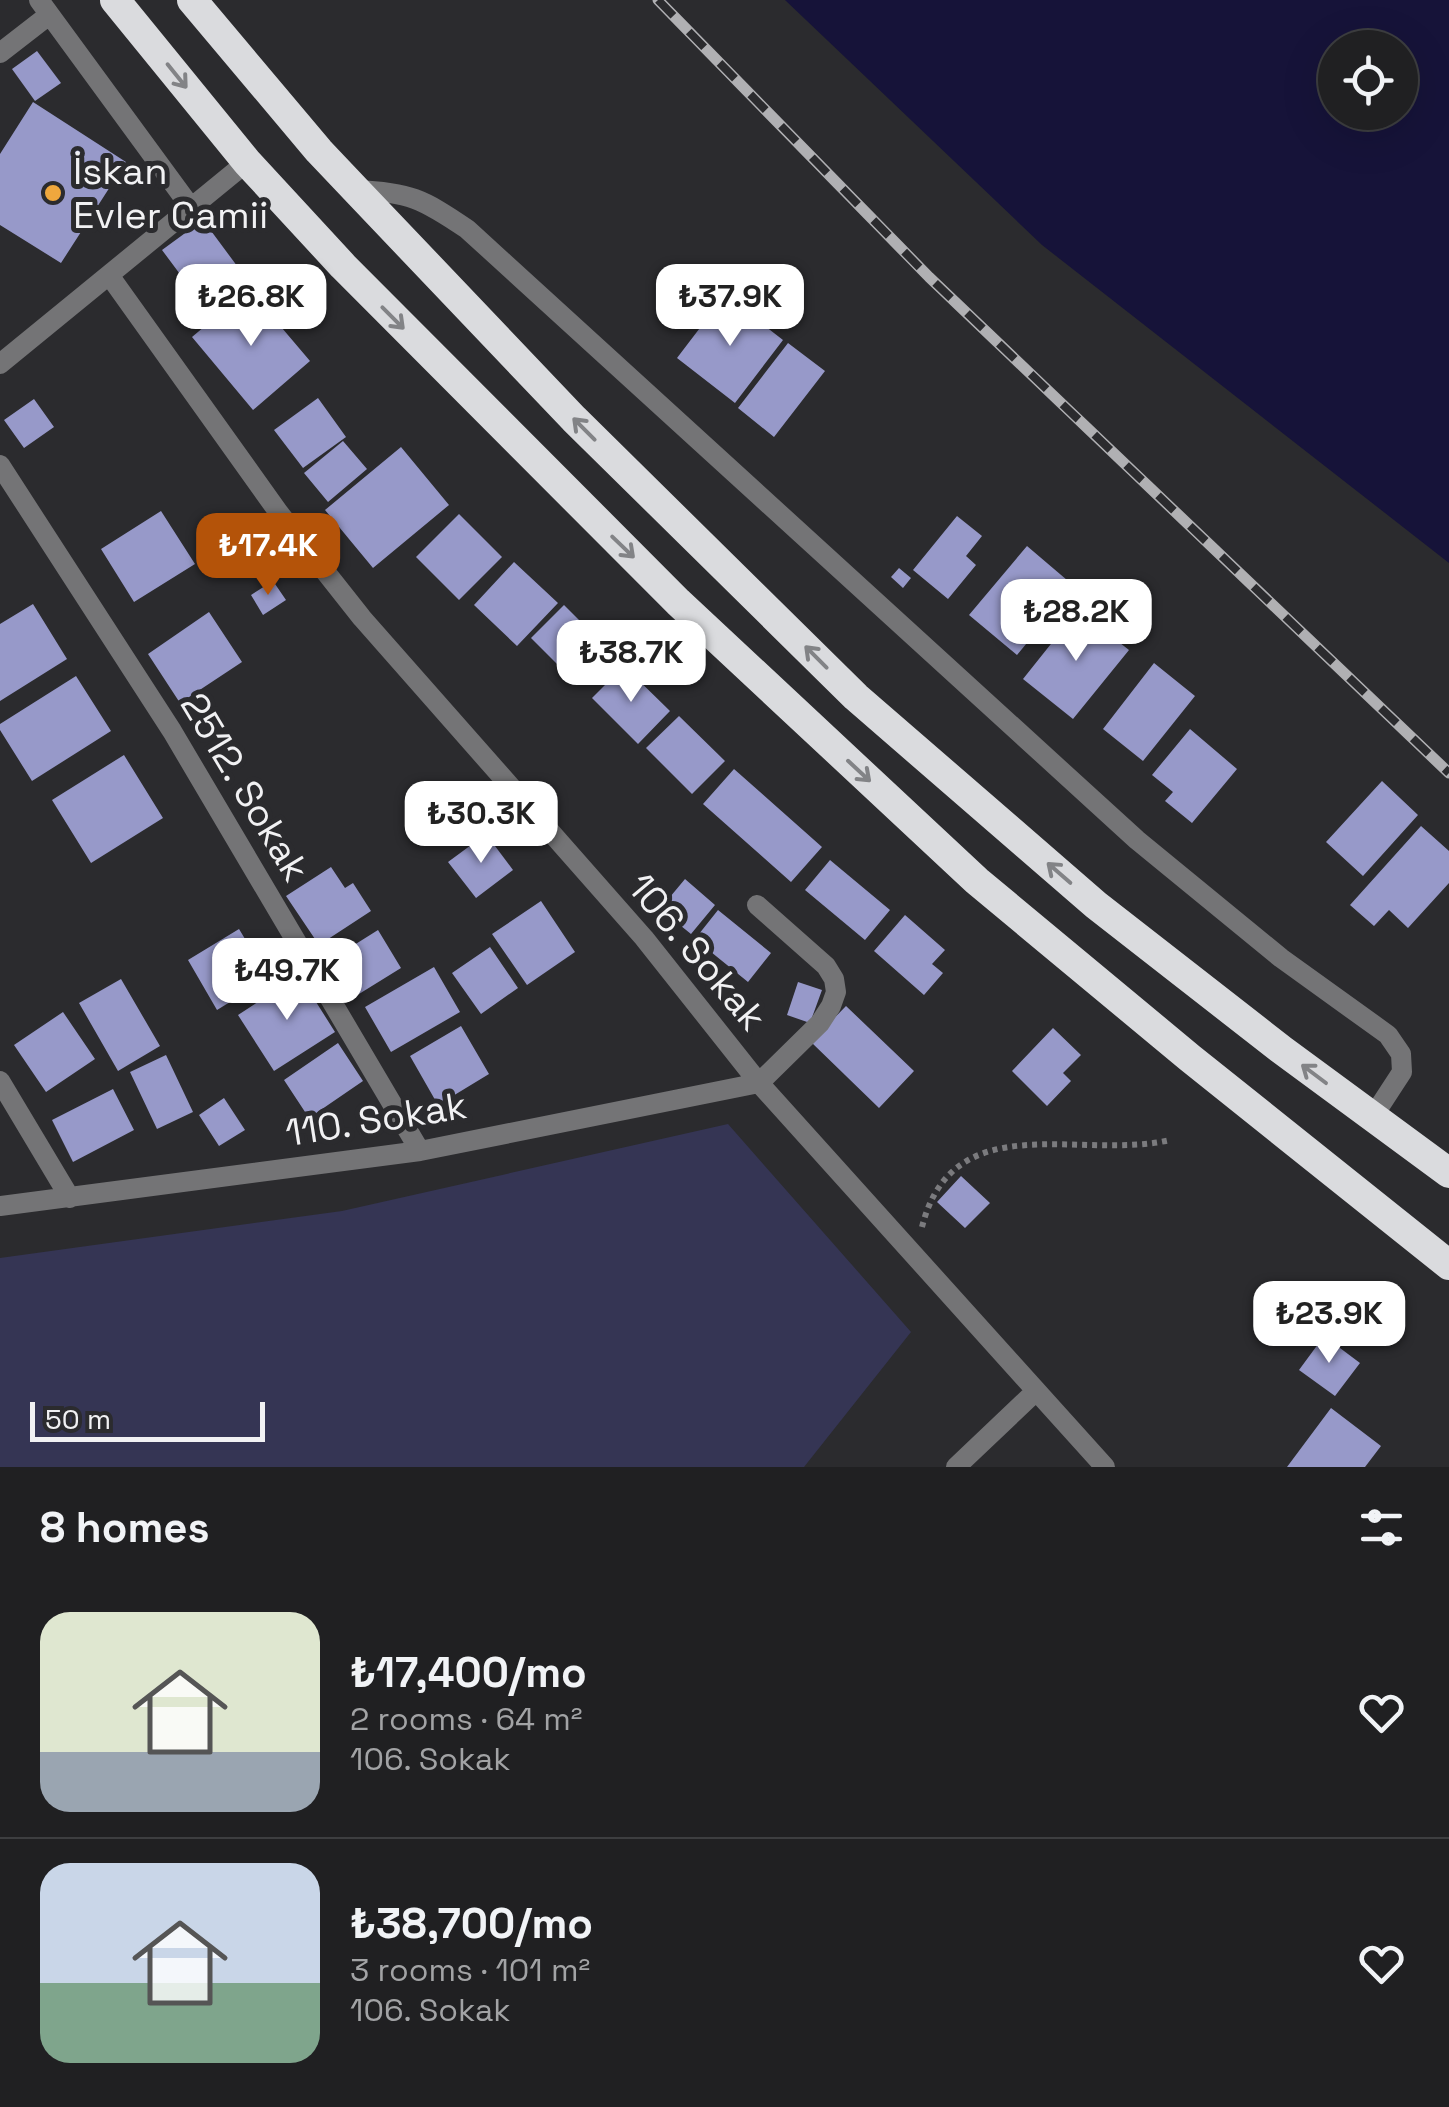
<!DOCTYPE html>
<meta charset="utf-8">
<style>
body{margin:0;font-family:"Space Grotesk",sans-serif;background:#2d2d2f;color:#f1f3f6;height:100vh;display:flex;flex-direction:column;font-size:38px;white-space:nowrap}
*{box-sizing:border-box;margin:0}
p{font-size:32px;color:#a2a3a5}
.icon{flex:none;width:55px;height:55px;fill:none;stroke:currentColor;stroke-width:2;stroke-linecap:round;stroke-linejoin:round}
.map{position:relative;height:1467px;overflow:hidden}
.side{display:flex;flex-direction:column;background:#202022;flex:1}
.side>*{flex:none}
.buttons{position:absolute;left:1318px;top:30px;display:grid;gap:20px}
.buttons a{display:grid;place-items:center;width:100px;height:100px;border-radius:50%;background:#202022;box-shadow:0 10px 40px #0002,0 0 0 2px #3d3e40;font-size:50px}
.scale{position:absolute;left:30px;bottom:25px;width:235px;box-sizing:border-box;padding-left:10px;border:5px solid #f1f1f3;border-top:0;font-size:28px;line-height:35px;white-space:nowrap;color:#f1f1f3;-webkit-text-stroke:8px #2b2b2e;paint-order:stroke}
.price{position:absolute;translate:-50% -85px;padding:0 22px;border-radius:20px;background:#fff;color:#222;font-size:32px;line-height:65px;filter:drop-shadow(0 2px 5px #0008)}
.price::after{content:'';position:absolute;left:50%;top:60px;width:30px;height:22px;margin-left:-15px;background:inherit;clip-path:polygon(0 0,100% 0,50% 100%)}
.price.current{background:#b45309;color:#fff}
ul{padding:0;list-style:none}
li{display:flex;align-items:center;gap:30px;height:250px;padding:0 40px}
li+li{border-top:2px solid #3d3e40}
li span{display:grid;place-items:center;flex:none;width:280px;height:200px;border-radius:30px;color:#555}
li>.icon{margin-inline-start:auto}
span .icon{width:120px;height:120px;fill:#fffc;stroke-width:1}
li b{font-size:42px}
h2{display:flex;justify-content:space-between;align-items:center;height:120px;padding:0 40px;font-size:42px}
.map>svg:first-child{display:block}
.green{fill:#353554}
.water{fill:#161339;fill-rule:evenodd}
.building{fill:#9799c9}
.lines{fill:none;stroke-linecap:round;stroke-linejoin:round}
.path{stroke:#7b7b7e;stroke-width:6;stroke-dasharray:5 5;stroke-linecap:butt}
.street{stroke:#747476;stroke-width:20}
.highway{stroke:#dadbde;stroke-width:30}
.rail-casing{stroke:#b0b0b3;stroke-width:11}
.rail{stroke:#2b2b2e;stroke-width:8;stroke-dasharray:22;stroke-linecap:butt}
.oneway{stroke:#828386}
.poi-dot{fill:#efa73d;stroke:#2b2b2e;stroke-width:4}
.labels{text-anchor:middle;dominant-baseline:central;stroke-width:10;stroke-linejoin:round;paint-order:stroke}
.poi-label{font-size:38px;fill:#f1f1f3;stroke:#2b2b2e;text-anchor:start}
.street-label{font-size:38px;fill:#f1f1f3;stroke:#2b2b2e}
</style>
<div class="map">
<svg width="1449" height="1467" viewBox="0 0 1449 1467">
<rect width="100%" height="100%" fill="#2b2b2e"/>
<!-- green -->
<path class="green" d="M728,1124L911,1332L804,1467H0V1258L342,1211Z"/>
<!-- water -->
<path class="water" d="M785,0H1449V563L1042,245ZM1335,48H1400V112H1335Z"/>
<!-- building -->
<path class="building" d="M37,51L61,83L35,101L12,69Z
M33,102L126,162L61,263L0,225V154Z
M203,220L243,274L203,305L162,250Z
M249,289L310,361L253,410L192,337Z
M725,295L783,340L735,403L677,358Z
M788,343L825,371L774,437L738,408Z
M318,398L346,437L303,468L274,430Z
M34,399L54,427L24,448L4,420Z
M343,441L367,469L328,502L304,473Z
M401,447L449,505L373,568L325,510Z
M161,511L195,564L134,602L101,549Z
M459,514L502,557L459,600L416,557Z
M957,516L982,536L966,556L976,565L948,599L913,570Z
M1027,546L1074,586L1017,655L969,615Z
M514,562L558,603L517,646L474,605Z
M899,568L911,578L903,588L891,577Z
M273,581L286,600L263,615L251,595Z
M33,604L67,659L0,701V624Z
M564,605L610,651L577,684L531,638Z
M1078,610L1129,650L1073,719L1023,679Z
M209,612L242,662L180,703L148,654Z
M1154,663L1195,696L1143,761L1103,729Z
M624,666L670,711L638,744L592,698Z
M76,676L111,731L32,781L0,730V724Z
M679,716L725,761L692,794L646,748Z
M1190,729L1237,769L1192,823L1165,801L1173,792L1152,775Z
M124,755L163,818L91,863L52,800Z
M734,769L822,847L791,882L703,804Z
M1382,781L1418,815L1363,876L1326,842Z
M1421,826L1449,851V883L1408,928L1389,910L1374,926L1350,905Z
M486,834L513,870L476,898L448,862Z
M830,860L890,910L865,940L805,890Z
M331,867L345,888L353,883L371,911L319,945L286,896Z
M685,879L715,905L691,934L660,909Z
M541,901L575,952L527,985L492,934Z
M718,910L771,953L748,982L695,939Z
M905,915L945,950L932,964L943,973L924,995L874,951Z
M239,929L264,970L238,986L243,994L217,1010L188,960Z
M378,930L401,968L359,994L335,957Z
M490,947L518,988L481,1014L452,973Z
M434,967L460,1012L391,1052L365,1007Z
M299,975L335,1032L274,1071L238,1015Z
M121,979L160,1046L118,1071L79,1003Z
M798,982L822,990L810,1023L787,1015Z
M846,1006L914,1071L879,1108L811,1042Z
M63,1012L95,1059L46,1092L14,1045Z
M461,1026L489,1074L438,1105L410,1056Z
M1053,1028L1081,1055L1063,1073L1071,1081L1047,1106L1012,1071Z
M338,1043L363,1081L309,1118L284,1080Z
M166,1055L193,1112L157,1129L130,1072Z
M113,1089L134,1130L73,1162L52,1120Z
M224,1098L245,1130L219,1146L199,1115Z
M961,1176L990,1203L965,1228L937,1202Z
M1324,1336L1360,1363L1335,1396L1299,1370Z
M1331,1408L1381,1446L1365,1467H1287Z"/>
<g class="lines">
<!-- path -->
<path class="path" d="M922,1227C953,1104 1080,1161 1170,1140"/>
<!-- street -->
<path class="street" d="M39,0L192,209
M0,53L49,15
M356,190C409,192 423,199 467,229L1137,840L1281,958L1388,1035L1401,1054L1402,1072L1372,1118
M109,275L279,513L362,618L644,938L759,1083L1105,1467
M0,364L247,162
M0,465L172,731L420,1151
M0,1081L70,1198
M0,1206L420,1151L759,1083L820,1023L831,1006L836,992L834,979L826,966L757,905
M956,1467L1035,1392"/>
<!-- highway -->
<path class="highway" d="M115,0L247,162L343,266L678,602L977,881L1190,1058L1449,1265
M192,0L319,151L356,190L574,419L856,697L1096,905L1282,1050L1449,1173"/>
<defs>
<path id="rail" d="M658,0L929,277L1449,773"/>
</defs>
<!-- rail casing -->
<use href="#rail" class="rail-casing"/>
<!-- rail -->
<use href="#rail" class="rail"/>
</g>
<!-- one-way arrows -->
<defs><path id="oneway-shaft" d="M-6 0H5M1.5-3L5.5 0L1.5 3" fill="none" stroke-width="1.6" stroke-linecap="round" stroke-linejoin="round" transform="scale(2.5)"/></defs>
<g class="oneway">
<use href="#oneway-shaft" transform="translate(177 76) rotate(51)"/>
<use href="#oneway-shaft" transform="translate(393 318) rotate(45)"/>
<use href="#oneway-shaft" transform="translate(584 429) rotate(-135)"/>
<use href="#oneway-shaft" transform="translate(623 547) rotate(44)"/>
<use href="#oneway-shaft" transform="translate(816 657) rotate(-135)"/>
<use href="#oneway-shaft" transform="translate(859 771) rotate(43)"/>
<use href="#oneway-shaft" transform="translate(1059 873) rotate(-139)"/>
<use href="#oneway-shaft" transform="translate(1314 1074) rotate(-143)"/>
</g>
<!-- markers -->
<circle class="poi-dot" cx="53" cy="193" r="10"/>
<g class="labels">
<!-- poi labels -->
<g class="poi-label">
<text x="73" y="171">İskan<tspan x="73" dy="44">Evler Camii</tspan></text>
</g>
<!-- street labels -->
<g class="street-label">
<text transform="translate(245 787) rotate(59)">2512. Sokak</text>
<text transform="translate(697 952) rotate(50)">106. Sokak</text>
<text transform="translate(376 1119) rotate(-9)">110. Sokak</text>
</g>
</g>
</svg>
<div class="buttons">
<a><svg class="icon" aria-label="locate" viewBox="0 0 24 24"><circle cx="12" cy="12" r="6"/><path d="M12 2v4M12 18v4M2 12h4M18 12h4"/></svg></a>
</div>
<div class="scale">50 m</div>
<b class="price" style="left:251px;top:349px">₺26.8K</b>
<b class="price" style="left:730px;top:349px">₺37.9K</b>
<b class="price current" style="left:268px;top:598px">₺17.4K</b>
<b class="price" style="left:1076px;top:664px">₺28.2K</b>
<b class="price" style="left:631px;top:705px">₺38.7K</b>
<b class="price" style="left:481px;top:866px">₺30.3K</b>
<b class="price" style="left:287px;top:1023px">₺49.7K</b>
<b class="price" style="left:1329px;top:1366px">₺23.9K</b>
</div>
<section class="side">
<h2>8 homes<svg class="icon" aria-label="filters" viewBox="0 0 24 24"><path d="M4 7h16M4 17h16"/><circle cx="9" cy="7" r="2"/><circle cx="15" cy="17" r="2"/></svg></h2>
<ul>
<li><span style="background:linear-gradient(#dfe7d0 70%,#9aa5b1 0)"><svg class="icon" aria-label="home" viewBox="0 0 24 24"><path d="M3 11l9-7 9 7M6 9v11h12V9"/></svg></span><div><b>₺17,400/mo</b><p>2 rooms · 64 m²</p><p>106. Sokak</p></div><svg class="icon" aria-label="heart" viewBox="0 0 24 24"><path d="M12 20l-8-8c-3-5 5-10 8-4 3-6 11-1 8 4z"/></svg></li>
<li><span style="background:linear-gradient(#c9d6e8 60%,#7fa58c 0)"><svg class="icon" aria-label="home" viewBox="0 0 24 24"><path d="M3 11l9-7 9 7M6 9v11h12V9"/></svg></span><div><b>₺38,700/mo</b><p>3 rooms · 101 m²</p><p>106. Sokak</p></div><svg class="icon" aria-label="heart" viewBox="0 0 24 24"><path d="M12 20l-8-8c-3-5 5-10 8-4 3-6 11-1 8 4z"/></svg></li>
</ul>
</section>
